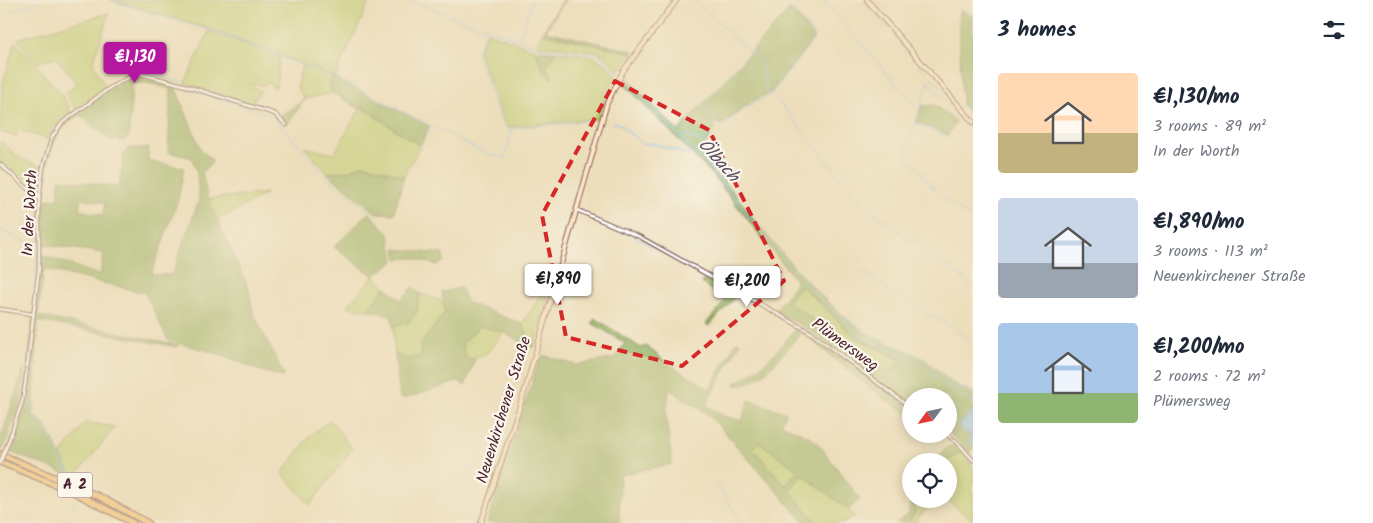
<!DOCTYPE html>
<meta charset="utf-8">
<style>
body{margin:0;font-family:Kalam,sans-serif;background:#f2f2f3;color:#1f2937;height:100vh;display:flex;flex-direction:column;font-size:19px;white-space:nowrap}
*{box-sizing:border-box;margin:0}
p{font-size:16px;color:#747a83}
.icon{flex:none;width:28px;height:28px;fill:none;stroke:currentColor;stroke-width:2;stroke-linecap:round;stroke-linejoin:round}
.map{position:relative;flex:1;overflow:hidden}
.sheet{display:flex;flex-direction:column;background:#fff;width:400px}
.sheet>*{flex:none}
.needle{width:32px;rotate:237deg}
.tools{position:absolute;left:902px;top:388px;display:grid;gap:10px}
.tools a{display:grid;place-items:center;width:55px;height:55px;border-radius:50%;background:#fff;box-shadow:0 2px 12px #0003;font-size:25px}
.price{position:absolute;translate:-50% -42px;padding:0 11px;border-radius:5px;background:#fff;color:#222;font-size:16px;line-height:32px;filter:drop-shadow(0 1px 2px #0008)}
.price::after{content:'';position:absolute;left:50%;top:30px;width:15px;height:11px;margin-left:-8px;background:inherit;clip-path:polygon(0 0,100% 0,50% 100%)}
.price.selected{background:#b5179e;color:#fff}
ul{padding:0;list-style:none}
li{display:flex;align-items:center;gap:15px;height:125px;padding:0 25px}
li span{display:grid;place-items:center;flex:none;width:140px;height:100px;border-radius:5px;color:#555}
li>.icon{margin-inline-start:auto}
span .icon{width:60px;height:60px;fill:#fffc;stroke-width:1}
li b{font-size:21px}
h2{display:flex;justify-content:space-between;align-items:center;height:60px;padding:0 25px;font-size:21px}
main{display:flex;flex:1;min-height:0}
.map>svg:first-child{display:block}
.green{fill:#bbcd70;stroke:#82764e}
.forest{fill:#94b062;stroke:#6f6846;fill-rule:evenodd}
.water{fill:#7ebcf1;stroke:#646e8e}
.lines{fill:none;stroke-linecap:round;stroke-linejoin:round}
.stream{stroke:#7ebcf1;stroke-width:1}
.street-casing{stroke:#83625d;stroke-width:5}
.secondary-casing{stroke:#83625d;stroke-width:6}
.highway-casing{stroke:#83625d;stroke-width:8}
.street{stroke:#fff;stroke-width:2.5}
.secondary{stroke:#fde5c5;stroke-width:4}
.highway{stroke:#fbbd6e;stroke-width:5}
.street-bridge-casing{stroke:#83625d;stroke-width:5;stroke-linecap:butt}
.street-bridge{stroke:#fff;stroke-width:2.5}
.marked{fill:none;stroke:#d62828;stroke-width:4;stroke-dasharray:10 6;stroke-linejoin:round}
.labels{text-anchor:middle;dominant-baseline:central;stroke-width:4.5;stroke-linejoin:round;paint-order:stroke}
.shield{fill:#fbf7ec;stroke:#7f6065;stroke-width:1}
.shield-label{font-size:15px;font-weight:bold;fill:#4a1f2b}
.street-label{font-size:16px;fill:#4a1f2b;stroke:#fbf7ec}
.water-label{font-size:18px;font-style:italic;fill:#5a4e66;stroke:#fbf7ec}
</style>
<main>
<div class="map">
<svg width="973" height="523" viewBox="0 0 973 523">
<rect width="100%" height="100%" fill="#fbf7ec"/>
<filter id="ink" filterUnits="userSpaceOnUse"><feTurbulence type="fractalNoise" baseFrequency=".02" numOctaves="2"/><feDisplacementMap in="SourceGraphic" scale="10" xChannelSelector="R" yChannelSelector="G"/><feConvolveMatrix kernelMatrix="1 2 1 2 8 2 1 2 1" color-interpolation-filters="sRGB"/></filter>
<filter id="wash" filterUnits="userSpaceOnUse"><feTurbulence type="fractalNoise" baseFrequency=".0096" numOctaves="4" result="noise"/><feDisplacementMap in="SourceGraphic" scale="20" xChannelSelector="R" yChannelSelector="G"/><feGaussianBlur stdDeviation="1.12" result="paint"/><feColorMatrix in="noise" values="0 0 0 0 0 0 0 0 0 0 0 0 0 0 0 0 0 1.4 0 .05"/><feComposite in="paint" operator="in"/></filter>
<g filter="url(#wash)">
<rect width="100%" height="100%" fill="#eddebb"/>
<!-- green -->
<path class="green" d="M111,0H370L335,77L210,29Z
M109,13L93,63L106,88L76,109L65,93L77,84L56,57L37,63L17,39Z
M209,31L280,57L276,87H272L269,83L261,85L254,83L253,88L261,91L251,104L185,83Z
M487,32L536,50L544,72L551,78L553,77L546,67L555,52C588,55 592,51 617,75L607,91L598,119L507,127L505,126L478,51Z
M542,33L633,53L619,71L603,55L596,51L537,45Z
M15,42L61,93L71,112L52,128L49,139L26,133L18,129L16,137L1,132L0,135L2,86Z
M302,65L333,77L328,85L333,93L305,99L297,88Z
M361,107L420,146L404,176L363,164L349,171L327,173L304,147L334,154Z
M0,141L21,159L41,166L37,191H34L0,161Z
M267,193L217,221L208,199Z
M374,276L386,287L367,310L347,306Z
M801,285L855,337L901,360L890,373L787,302Z
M543,293L548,296L534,348L522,324Z
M420,294L444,302L445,312L421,344V356L407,359L395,354L393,326L407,324L416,313Z
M479,326L503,332C493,347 486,360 466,359L462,344Z
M330,420L352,449L310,505L282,473L311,435Z
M86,422L115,427L75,477L71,476L60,456Z
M759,441L797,470L786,486L753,449Z
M961,452L973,467V520L945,499H949L947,461Z
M802,474L849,510L855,516L844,521L845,523H817L790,491Z
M915,499H935L914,523H907C916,516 916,510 915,499Z"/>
<!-- forest -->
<path class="forest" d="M563,0H565L546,31L634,51L633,53L542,33Z
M790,9L813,35L812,41L771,92L751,102L723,124L714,122L713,125L716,127L700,154L715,169C760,225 802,287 861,329C878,341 898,345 916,355C940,367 943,383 973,392V450L970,453L949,433V396H911V405L811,331L775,311L797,282L711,173L624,84L627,78L678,131ZM801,285L855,337L901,360L890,373L788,302Z
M961,10L973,17V107L970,114L962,105L959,18Z
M536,50L555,52L546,67L553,77L551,79L544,72Z
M135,76H147L174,84L201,150L213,161L202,172L208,199L248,287L254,315L284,375L283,377L258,370L223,355L168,340L145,293L44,269L38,314L34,313L38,292L40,255C62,260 79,269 100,275L104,253L41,244C40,206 36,156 61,124C68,116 80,110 89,104C104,93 118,83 135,76ZM132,83H147L171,89L168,152L192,158L197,174L199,200L172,275L151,274L178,200L184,168L148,161L149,148H130L124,153L119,187L59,179V198L42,200C45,179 48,147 62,129C66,124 74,119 80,115L110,140L124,141L129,136ZM81,198L105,203L103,215L79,210Z
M333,77L429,126L420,146L362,107L360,109L333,93L328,85Z
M304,97L305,99L287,125L279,116L300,103Z
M935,105L956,122L948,135L917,122L922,106Z
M363,164L404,176L394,214L376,213L327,173L349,171Z
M369,212L389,234L394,261L374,276L334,247Z
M395,249L443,254L444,262L436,265L414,258L397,259Z
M705,278L737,295L709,326L706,324L725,301L702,283Z
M386,287L401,300L413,287L420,294L416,313L407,324L393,326L391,315L367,310Z
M461,288L466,302L522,324L534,348L503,332L479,326L462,344L466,358L475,359L465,386L459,381L407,398H400L395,354L407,359L421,356V344L445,312L442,292Z
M33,315L179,345L177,347L38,321L33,415L45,424L71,476L8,451L24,403Z
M595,318L641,348L646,346L670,365L710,389L737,341L740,343L706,405L724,416L742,421L749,400L786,413L781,424L809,436L820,446L860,499L849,510L802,474L790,491L817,523H805L719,426L706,413L669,389L666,414L672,464L620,475L619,523H487L540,358H542L543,355L577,365L615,358L625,343L592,323ZM759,442L797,470L786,486L753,449Z
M797,327L809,333L911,409V416L882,397L801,332C783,353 766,381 736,386L735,383C763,369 778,351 797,327Z
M24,368L21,402L3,449L0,448V434L2,435Z
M953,445L961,452L947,461H934L946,448Z
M911,486V499H915C916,514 914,523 896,523L909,514Z"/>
<!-- water -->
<path class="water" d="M973,411V447L969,443L970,434H966L958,426Z"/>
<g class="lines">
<!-- stream -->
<path class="stream" d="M109,0L209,30L334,77L431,126L424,140
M407,0L540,48L595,54L602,57L619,75
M694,0L760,61L768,96
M823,0L915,106
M863,0L926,72
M964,10L973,14
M12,12L41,0
M487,30L476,52L499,116L507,129L591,120
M519,40L532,0
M931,77L957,106
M622,78L711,169L803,282L858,334L919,363L946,388L973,403
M118,81L141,71L184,83
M929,81L905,156L918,168L936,191
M930,83L957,117
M180,86L273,116L323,174L369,212
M777,99L858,200L905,236
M966,107L973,95
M969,121L973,125
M612,122L619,124L643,144H655L689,155L692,152
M716,122V119L703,104L750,52
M916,123L946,136
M434,127L487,154L505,158L513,128
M680,137L684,134L701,142L706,138L715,124L723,126L744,108L765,98L772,93L814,39V35L793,11L800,0
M0,161L36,192L38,190L41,167
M939,194L973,220
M0,229L37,248L36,277
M632,235L705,277
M911,240L973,286
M861,270L888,290
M893,294L950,326L973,343
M0,311L29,315
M35,312L42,257
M844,319H848C868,339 895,343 919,357C942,370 943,385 973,393
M30,408L34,317
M29,413L45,425L69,475
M968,458L973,465
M717,483L741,523
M73,509L75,501
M68,523L72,515"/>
</g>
</g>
<g filter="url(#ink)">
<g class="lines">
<defs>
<path id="street" d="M0,164L39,199
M577,210L640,237L810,332L911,408
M0,309L32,314
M946,434L958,443L973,460
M8,443L22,402L25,385L39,268V199L43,167L52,137L62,123L111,87L130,77L141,74L183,85L275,114L286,125"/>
<path id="secondary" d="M867,0L973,122
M481,523L525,390L607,103L623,71L677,0"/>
<path id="highway" d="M0,454L98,496L148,523
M0,462L69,490L133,523"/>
</defs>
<!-- street casing -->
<use href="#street" class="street-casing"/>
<!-- secondary casing -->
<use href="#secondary" class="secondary-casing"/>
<!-- highway casing -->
<use href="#highway" class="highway-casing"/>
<!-- street -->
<use href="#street" class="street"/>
<!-- secondary -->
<use href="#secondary" class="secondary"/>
<!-- highway -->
<use href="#highway" class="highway"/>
<defs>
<path id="street-bridge" d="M0,463L8,443"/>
</defs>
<!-- street-bridge casing -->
<use href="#street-bridge" class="street-bridge-casing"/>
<!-- street-bridge -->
<use href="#street-bridge" class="street-bridge"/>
</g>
</g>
<!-- marked area -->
<path d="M0 0H973V523H0ZM615,81L709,130L784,281L682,366L566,337L542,215Z" fill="#eddebb" fill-opacity=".55" fill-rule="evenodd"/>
<path class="marked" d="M615,81L709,130L784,281L682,366L566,337L542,215Z"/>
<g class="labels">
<!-- shield labels -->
<rect class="shield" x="57.5" y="472.5" width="35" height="25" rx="4"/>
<g class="shield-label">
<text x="75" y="485">A 2</text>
</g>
<!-- street labels -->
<g class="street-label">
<text transform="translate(30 213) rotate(-87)">In der Worth</text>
<text transform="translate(845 345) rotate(36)">Plümersweg</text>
<text transform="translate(504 410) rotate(-73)">Neuenkirchener Straße</text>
</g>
<!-- water labels -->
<g class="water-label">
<text transform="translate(718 161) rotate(48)">Ölbach</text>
</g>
</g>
</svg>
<div class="tools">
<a><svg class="needle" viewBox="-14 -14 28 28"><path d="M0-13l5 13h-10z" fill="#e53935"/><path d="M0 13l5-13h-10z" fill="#747a83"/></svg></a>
<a><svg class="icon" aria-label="locate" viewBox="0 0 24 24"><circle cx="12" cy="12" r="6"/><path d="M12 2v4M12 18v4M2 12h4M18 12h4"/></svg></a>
</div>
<b class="price selected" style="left:135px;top:84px">€1,130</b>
<b class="price" style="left:558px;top:306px">€1,890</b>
<b class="price" style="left:747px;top:308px">€1,200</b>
</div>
<section class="sheet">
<h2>3 homes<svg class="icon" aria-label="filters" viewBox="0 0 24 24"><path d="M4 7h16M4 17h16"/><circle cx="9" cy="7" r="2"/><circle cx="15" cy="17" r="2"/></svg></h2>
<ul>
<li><span style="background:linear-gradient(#ffd9b3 60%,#c2b280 0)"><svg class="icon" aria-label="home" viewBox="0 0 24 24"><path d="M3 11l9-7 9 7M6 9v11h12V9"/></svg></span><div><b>€1,130/mo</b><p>3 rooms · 89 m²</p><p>In der Worth</p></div></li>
<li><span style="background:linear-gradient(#c9d6e8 65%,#9aa5b1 0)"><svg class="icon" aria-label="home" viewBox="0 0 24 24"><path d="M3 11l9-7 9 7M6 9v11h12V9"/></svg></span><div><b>€1,890/mo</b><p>3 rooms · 113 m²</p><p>Neuenkirchener Straße</p></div></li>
<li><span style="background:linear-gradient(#a9c7e8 70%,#8fb573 0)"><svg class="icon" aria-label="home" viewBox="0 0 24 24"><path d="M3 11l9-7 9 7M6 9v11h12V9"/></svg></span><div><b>€1,200/mo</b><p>2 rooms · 72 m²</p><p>Plümersweg</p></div></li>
</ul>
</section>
</main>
